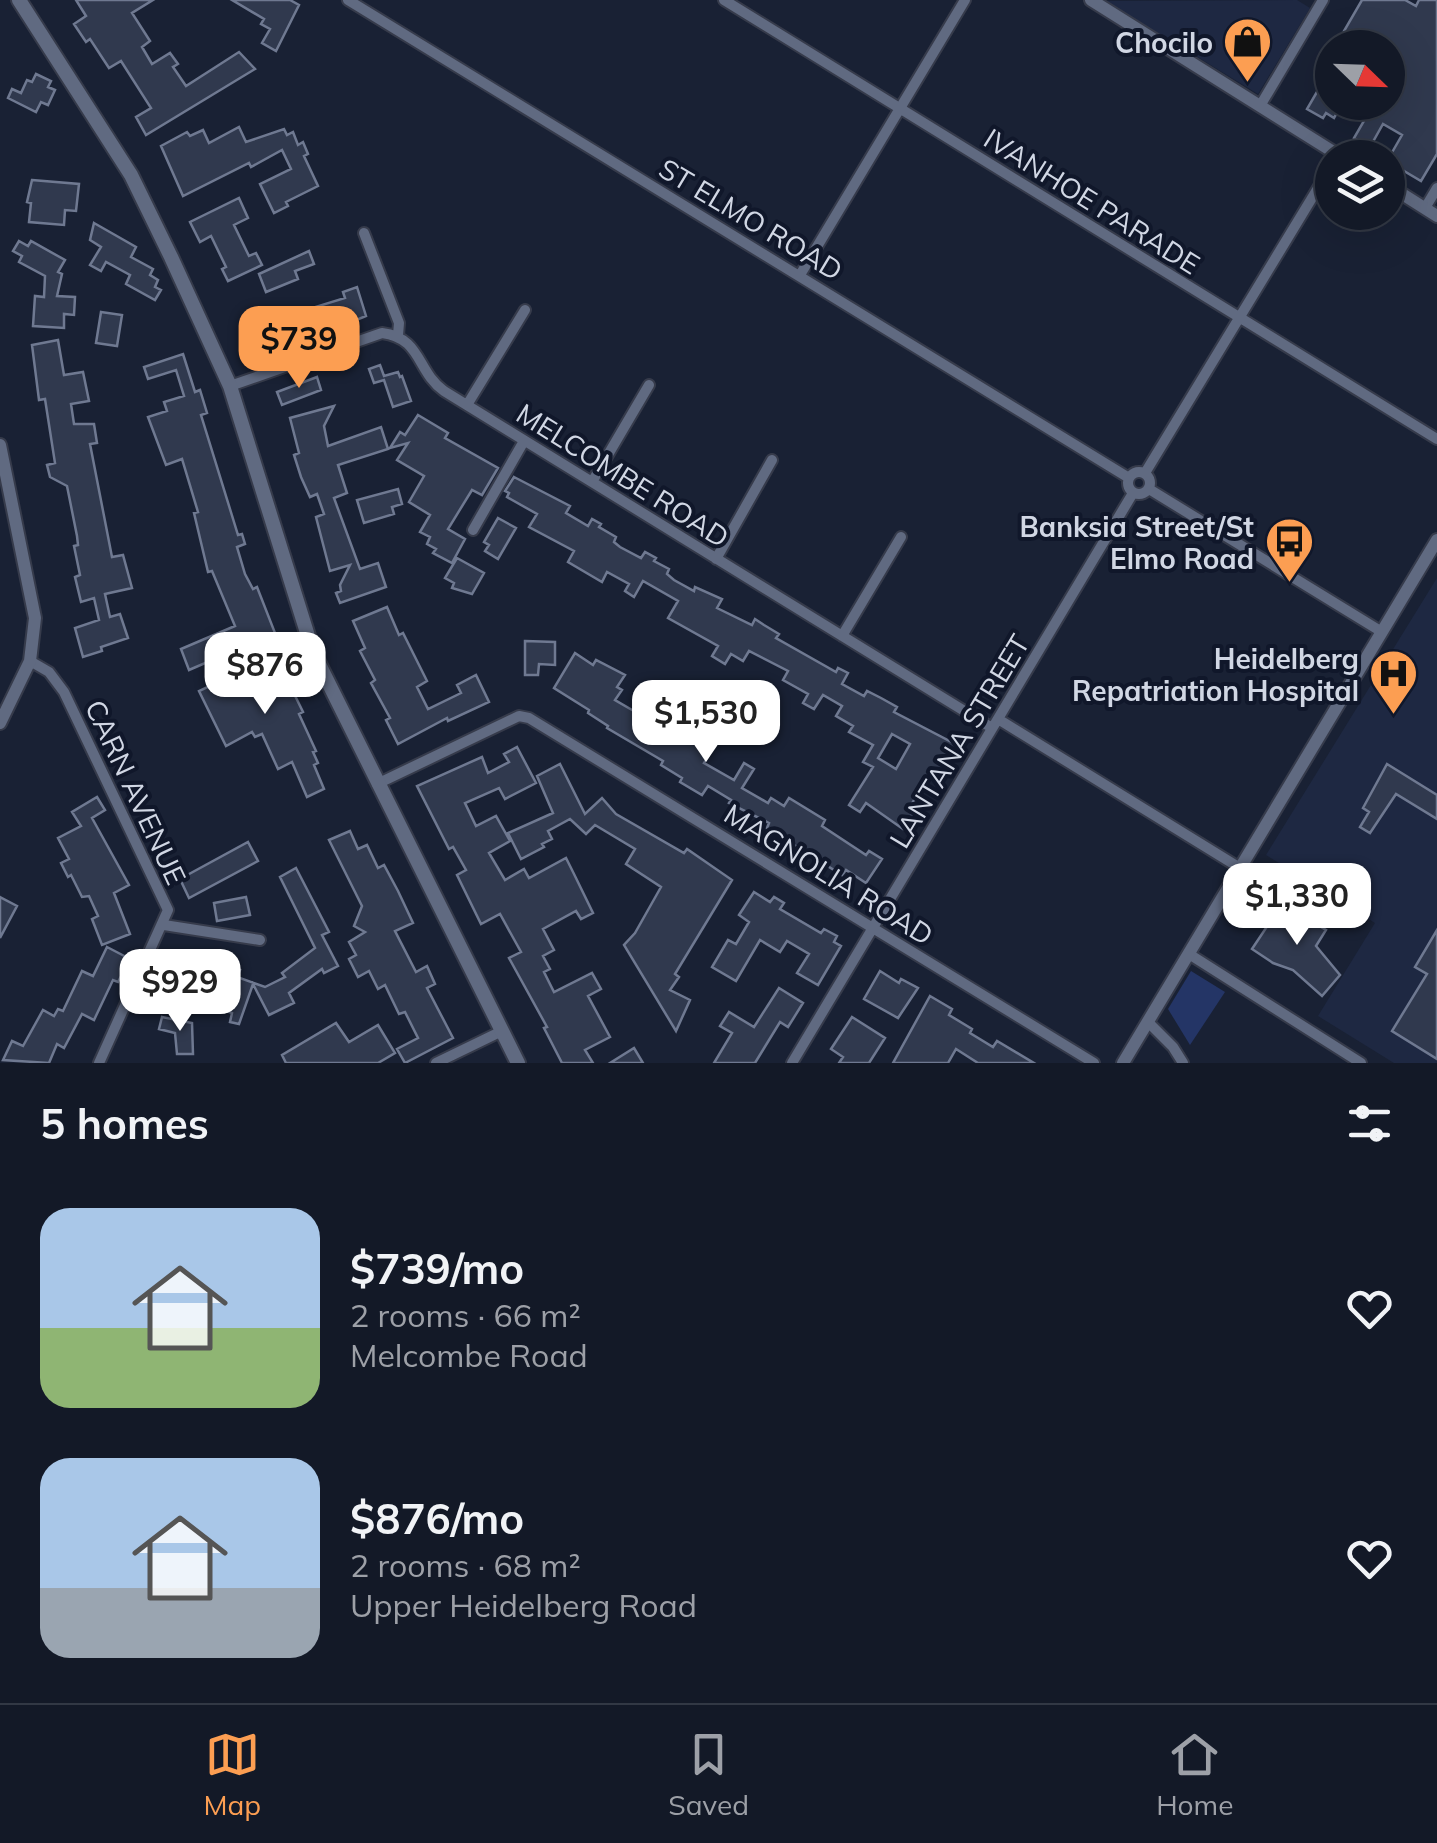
<!DOCTYPE html>
<meta charset="utf-8">
<style>
body{margin:0;font-family:Mulish,sans-serif;background:#1c222f;color:#f1f3f6;height:100vh;display:flex;flex-direction:column;font-size:38px;white-space:nowrap}
*{box-sizing:border-box;margin:0}
p{font-size:32px;color:#9da0a7}
.icon{flex:none;width:55px;height:55px;fill:none;stroke:currentColor;stroke-width:2;stroke-linecap:round;stroke-linejoin:round}
.map{position:relative;height:1063px;overflow:hidden}
.side{display:flex;flex-direction:column;background:#131927;flex:1}
.side>*{flex:none}
.needle{width:65px;rotate:113deg}
.fabs{position:absolute;left:1315px;top:30px;display:grid;gap:20px}
.fabs a{display:grid;place-items:center;width:90px;height:90px;border-radius:50%;background:#131927;box-shadow:0 10px 40px #0002,0 0 0 2px #323844;font-size:50px}
.price{position:absolute;translate:-50% -85px;padding:0 22px;border-radius:20px;background:#fff;color:#222;font-size:32px;line-height:65px;filter:drop-shadow(0 2px 5px #0008)}
.price::after{content:'';position:absolute;left:50%;top:60px;width:30px;height:22px;margin-left:-15px;background:inherit;clip-path:polygon(0 0,100% 0,50% 100%)}
.price.on{background:#fc9e52;color:#111}
ul{padding:0;list-style:none}
li{display:flex;align-items:center;gap:30px;height:250px;padding:0 40px}
li span{display:grid;place-items:center;flex:none;width:280px;height:200px;border-radius:30px;color:#555}
li>.icon{margin-inline-start:auto}
span .icon{width:120px;height:120px;fill:#fffc;stroke-width:1}
li b{font-size:42px}
h2{display:flex;justify-content:space-between;align-items:center;height:120px;padding:0 40px;font-size:42px}
.tab-bar{display:flex;justify-content:space-around;align-items:center;height:140px;border-top:2px solid #323844;background:#131927;font-size:28px;color:#9da0a7}
.tab-bar a{display:grid;justify-items:center;gap:5px}
.tab-bar .on{color:#fc9e52}
.map>svg:first-child{display:block}
.built{fill:#1e2842}
.green{fill:#243566}
.building{fill:#30394e;stroke:#6f7991;stroke-width:2.5;fill-rule:evenodd}
.lines{fill:none;stroke-linecap:round;stroke-linejoin:round}
.minor-casing{stroke:#363b4b;stroke-width:14}
.tertiary-casing{stroke:#363b4b;stroke-width:16}
.secondary-casing{stroke:#363b4b;stroke-width:18}
.minor{stroke:#606a81;stroke-width:10}
.tertiary{stroke:#606a81;stroke-width:12}
.secondary{stroke:#606a81;stroke-width:14}
.labels{text-anchor:middle;dominant-baseline:central;stroke-width:8;stroke-linejoin:round;paint-order:stroke}
.poi-label{font-size:28px;font-weight:bold;fill:#d1d7e4;stroke:#10172a;text-anchor:end}
.street-label{font-size:28px;fill:#d1d7e4;stroke:#10172a}
</style>
<div class="map">
<svg width="1437" height="1063" viewBox="0 0 1437 1063">
<rect width="100%" height="100%" fill="#192134"/>
<!-- built -->
<path class="built" d="M1297,0L1310,8L1258,94L1106,1Z
M1437,578V1063H1394L1318,1016L1375,923L1266,855Z"/>
<!-- green -->
<path class="green" d="M1191,971L1225,992L1190,1045L1168,1009Z"/>
<!-- building -->
<path class="building" d="M76,0H153L132,13L150,41L142,47L152,64L170,53L178,64L173,67L186,86L239,52L255,69L146,135L136,117L151,108L121,61L109,68L90,39L86,42L74,24L86,16Z
M232,0H290L299,5L276,51L262,43L270,29L261,24L264,19Z
M1362,0H1405L1416,6L1419,0H1437V154L1421,181L1394,165L1397,160L1390,156L1402,135L1383,124L1370,147L1354,138L1368,114L1363,111L1368,102H1388V48H1343L1351,35L1344,31Z
M1332,66V102H1343L1334,118L1326,113L1323,118L1307,109Z
M36,74L51,81L48,87L55,90L48,105L41,102L36,112L8,98L12,89L21,93L27,80L32,82Z
M239,127L246,142L284,129L287,135L293,132L298,145L303,142L308,154L304,156L318,186L286,202L288,206L274,213L260,184L291,169L282,150L251,167L249,163L183,196L161,146L187,132L190,136L203,130L209,143Z
M32,180L79,184L76,211L65,210L64,225L29,222L31,203L27,202Z
M239,198L248,218L234,225L249,256L256,253L262,265L228,281L222,269L226,267L211,236L200,242L190,222Z
M94,223L136,247L131,257L153,269L150,275L158,280L155,287L161,290L155,300L126,284L130,275L106,262L101,271L90,265L101,247L90,240Z
M19,241L28,246L31,241L65,260L58,272L62,274L57,296L75,297L74,315L64,314V328L33,326L35,296L44,297L45,276L19,262L22,256L13,251Z
M309,251L314,264L295,271L298,279L266,292L259,274Z
M357,287L366,316L318,336L315,330L294,337L296,345L271,354L263,333L273,329L270,321L345,298L343,292Z
M101,312L122,315L117,346L96,343Z
M58,340L64,375L83,372L89,401L71,404L74,424H94L97,443L90,444L112,557L123,555L132,588L105,594L110,617L120,614L128,638L101,647L102,651L83,657L75,628L99,620L94,598L81,602L75,577L80,575L74,546L78,545L77,536L67,486L50,477L47,465L55,463L45,399L39,400L32,345Z
M183,354L195,392L200,390L207,413L201,415L238,535L242,534L245,544L237,547L245,574L253,589L257,587L275,633L189,670L181,649L235,626L212,571L208,572L194,513L198,512L182,459L166,465L148,417L167,411L164,402L184,396L176,370L148,379L144,367Z
M380,365L384,376L398,372L400,377L402,376L411,401L393,407L384,380L374,383L369,369Z
M317,377L321,390L282,405L277,392Z
M334,406L324,426L328,446L381,427L388,449L338,465L347,493L334,498L360,569L378,563L386,587L340,603L336,593L341,591L340,585L350,565L330,571L316,517L324,514L317,494L310,497L301,477L294,455L299,453L290,418Z
M418,415L448,433L445,438L498,468L482,495L472,490L448,529L465,539L452,563L433,553L436,549L427,544L430,537L420,532L430,515L409,502L424,476L397,460L408,443L390,448L400,432L405,435Z
M514,477L570,506L566,513L588,526L592,519L601,524L599,527L616,537L614,542L620,547L641,558L645,552L656,558L654,561L669,569L667,574L674,580L694,591L695,587L722,599L717,608L752,625L755,619L764,625L779,634L776,638L836,672L838,668L848,673L842,684L864,696L867,691L881,698L897,707L894,712L959,746L940,775L931,770L910,807L915,810L903,829L866,803L860,812L849,805L873,767L863,762L873,745L849,732L853,726L836,716L842,706L823,695L814,709L803,703L808,694L783,680L788,671L749,651L743,661L731,654L725,664L712,656L718,646L668,618L678,601L643,581L634,597L625,591L629,584L607,572L602,582L568,562L574,551L529,527L537,514L507,497L509,493L505,491ZM892,734L910,744L896,769L878,758Z
M398,489L402,504L392,507L394,514L364,523L357,500Z
M498,518L516,528L498,559L485,551L489,545L484,542Z
M457,558L484,573L472,594L452,588L454,583L445,578Z
M387,607L399,635L403,633L427,681L417,687L428,709L461,693L457,685L476,675L489,702L448,721L447,718L398,744L386,720L390,718L371,683L375,680L360,651L365,648L353,621Z
M525,641L555,642V665L539,664L538,675H525Z
M575,653L593,665L596,660L625,675L617,687L622,690L615,700L651,721L658,724L670,702L680,708L675,716L692,727L697,719L708,725L705,730L719,739L704,763L734,780L744,763L754,769L742,788L768,803L771,798L784,806L789,798L825,820L822,826L866,855L869,851L882,859L866,883L846,870L842,875L767,828L769,823L729,803L731,800L708,786L702,795L680,782L682,778L661,765L663,761L607,728L608,726L588,713L589,710L554,688Z
M275,655L303,712L299,714L316,751L313,752L318,763L314,765L324,789L307,797L292,762L278,769L262,734L255,737L252,732L226,746L199,691Z
M517,747L536,783L505,799L499,788L465,803L476,826L496,816L510,841L489,853L505,880L524,869L529,878L566,858L574,874L593,913L581,919L576,911L543,929L554,950L543,956L550,969L544,972L554,992L592,973L601,989L588,996L610,1037L585,1050L593,1063H562L544,1028L547,1027L509,958L521,952L500,914L481,924L457,875L466,870L453,847L449,849L417,786L482,757L488,773L509,762L504,754Z
M560,764L585,814L602,798L616,814L684,853L687,849L732,880L675,974L679,977L670,990L690,1000L676,1031L624,945L635,933L661,887L626,864L635,849L595,825L586,834L570,819L548,831L552,839L542,844L544,847L521,859L508,833L553,813L537,776Z
M1387,764L1437,795V819L1396,794L1370,833L1360,827L1369,812L1363,808Z
M97,797L105,810L92,818L129,885L114,893L130,934L102,945L92,919L98,916L89,896L82,897L71,875L68,877L61,863L69,859L58,838L81,826L72,812Z
M350,831L358,849L367,845L378,868L384,865L398,891L413,923L395,931L416,972L427,966L435,984L427,988L453,1038L405,1063L397,1049L418,1038L405,1012L399,1014L385,985L378,989L369,971L358,977L349,959L356,955L349,942L365,932L354,926L362,906L329,840Z
M248,842L258,861L189,898L180,879Z
M296,868L329,932L322,935L338,966L324,973L322,969L289,993L294,1003L269,1015L253,984L239,1024L230,1022L232,1013L192,998L204,967L219,973L222,963L240,970L237,977L265,987L285,977L282,973L315,948L280,877Z
M754,892L770,902L774,897L784,903L780,909L821,933L824,929L837,936L834,942L841,946L818,985L797,973L809,954L787,941L780,952L760,940L736,981L712,967L728,940L736,944L749,922L739,915Z
M0,897L17,906L0,938Z
M246,897L250,915L217,921L214,903Z
M1282,904L1326,930L1316,946L1340,975L1322,996L1293,970L1273,963L1252,949Z
M1437,930V1059L1392,1031L1427,974L1415,967Z
M107,947L130,959L118,982L113,980L94,1020L82,1014L64,1048L57,1044L49,1063L3,1060L12,1041L23,1046L43,1010L54,1016L58,1009L63,1011L82,971L93,976Z
M880,971L899,983L901,979L918,988L898,1018L864,999Z
M779,988L803,1003L788,1027L780,1022L755,1063H714L732,1033L720,1026L729,1012L754,1027Z
M930,996L952,1009L949,1015L972,1029L970,1033L993,1047L997,1041L1034,1063H978L956,1049L948,1063H893Z
M162,1017L192,1023L193,1054H177L175,1033L159,1029Z
M852,1017L885,1038L869,1063H839L843,1057L831,1049Z
M336,1023L349,1042L378,1025L395,1053L378,1063H286L282,1055Z
M634,1048L643,1063H610Z"/>
<g class="lines">
<defs>
<path id="minor" d="M348,0L1129,478
M724,0L1437,439
M1260,106L1323,0
M1425,208L1437,188
M364,233L399,323L398,335
M800,275L965,0
M230,386L382,333C422,338 416,371 444,391L992,728
M467,405L525,310
M1128 483a11 11 0 1 1 22 0a11 11 0 1 1-22 0Z
M1145,473L1332,165
M592,482L649,385
M1149,489L1382,632
M473,530L524,441
M716,559L772,460
M842,636L901,537
M30,661L49,672L64,692L168,910L99,1063
M998,719L1240,868
M377,784L519,716L529,718L1094,1063
M164,925L260,940
M1189,954L1361,1063
M1148,1022L1173,1047L1183,1063
M436,1063L502,1031
M792,1063L1133,493"/>
<path id="tertiary" d="M1091,0L1343,158
M1388,185L1437,216
M0,445L35,618L30,661L0,723
M1123,1063L1437,540"/>
<path id="secondary" d="M19,0L131,175L171,257L230,386L313,652L518,1063"/>
</defs>
<!-- minor casing -->
<use href="#minor" class="minor-casing"/>
<!-- tertiary casing -->
<use href="#tertiary" class="tertiary-casing"/>
<!-- secondary casing -->
<use href="#secondary" class="secondary-casing"/>
<!-- minor -->
<use href="#minor" class="minor"/>
<!-- tertiary -->
<use href="#tertiary" class="tertiary"/>
<!-- secondary -->
<use href="#secondary" class="secondary"/>
</g>
<!-- icons -->
<defs>
<symbol id="shop-pin" viewBox="-11 -11 22 30"><path d="M0 17L-7.5 6A9.5 9.5 0 1 1 7.5 6Z" fill="#fc9e52" stroke="#10172a"/><path d="M-5-2.5h2.3a2.7 3.5 0 0 1 5.4 0H5L5.5 6h-11ZM-1.5-2.5h3a1.5 2.3 0 0 0-3 0Z" fill="#111"/></symbol>
<symbol id="bus-pin" viewBox="-11 -11 22 30"><path d="M0 17L-7.5 6A9.5 9.5 0 1 1 7.5 6Z" fill="#fc9e52" stroke="#10172a"/><path d="M-5-6H5V4H4V6H2V4H-2V6H-4V4H-5ZM-3.5-4V0h7V-4ZM-3.5 1.2v1.5H-2V1.2ZM2 1.2v1.5H3.5V1.2Z" fill="#111"/></symbol>
<symbol id="hospital-pin" viewBox="-11 -11 22 30"><path d="M0 17L-7.5 6A9.5 9.5 0 1 1 7.5 6Z" fill="#fc9e52" stroke="#10172a"/><path d="M-5-5h3v3.5h4V-5h3V5h-3V1.5h-4V5h-3Z" fill="#111"/></symbol>
</defs>
<g fill-rule="evenodd">
<use href="#shop-pin" x="1220" y="14" width="55" height="75"/>
<use href="#bus-pin" x="1262" y="514" width="55" height="75"/>
<use href="#hospital-pin" x="1366" y="646" width="55" height="75"/>
</g>
<g class="labels">
<!-- poi labels -->
<g class="poi-label">
<text x="1213" y="42">Chocilo</text>
<text x="1254" y="526">Banksia Street/St<tspan x="1254" dy="32">Elmo Road</tspan></text>
<text x="1359" y="658">Heidelberg<tspan x="1359" dy="32">Repatriation Hospital</tspan></text>
</g>
<!-- street labels -->
<g class="street-label">
<text transform="translate(1092 201) rotate(32)">IVANHOE PARADE</text>
<text transform="translate(751 219) rotate(31)">ST ELMO ROAD</text>
<text transform="translate(623 475) rotate(32)">MELCOMBE ROAD</text>
<text transform="translate(959 741) rotate(-59)">LANTANA STREET</text>
<text transform="translate(136 792) rotate(65)">CARN AVENUE</text>
<text transform="translate(829 874) rotate(32)">MAGNOLIA ROAD</text>
</g>
</g>
</svg>
<div class="fabs">
<a><svg class="needle" viewBox="-14 -14 28 28"><path d="M0-13l5 13h-10z" fill="#e53935"/><path d="M0 13l5-13h-10z" fill="#9da0a7"/></svg></a>
<a><svg class="icon" aria-label="layers" viewBox="0 0 24 24"><path d="M12 4l9 5-9 5-9-5zM3 14l9 5 9-5"/></svg></a>
</div>
<b class="price on" style="left:299px;top:391px">$739</b>
<b class="price" style="left:265px;top:717px">$876</b>
<b class="price" style="left:706px;top:765px">$1,530</b>
<b class="price" style="left:1297px;top:948px">$1,330</b>
<b class="price" style="left:180px;top:1034px">$929</b>
</div>
<section class="side">
<h2>5 homes<svg class="icon" aria-label="filters" viewBox="0 0 24 24"><path d="M4 7h16M4 17h16"/><circle cx="9" cy="7" r="2"/><circle cx="15" cy="17" r="2"/></svg></h2>
<ul>
<li><span style="background:linear-gradient(#a9c7e8 60%,#8fb573 0)"><svg class="icon" aria-label="home" viewBox="0 0 24 24"><path d="M3 11l9-7 9 7M6 9v11h12V9"/></svg></span><div><b>$739/mo</b><p>2 rooms · 66 m²</p><p>Melcombe Road</p></div><svg class="icon" aria-label="heart" viewBox="0 0 24 24"><path d="M12 20l-8-8c-3-5 5-10 8-4 3-6 11-1 8 4z"/></svg></li>
<li><span style="background:linear-gradient(#a9c7e8 65%,#9aa5b1 0)"><svg class="icon" aria-label="home" viewBox="0 0 24 24"><path d="M3 11l9-7 9 7M6 9v11h12V9"/></svg></span><div><b>$876/mo</b><p>2 rooms · 68 m²</p><p>Upper Heidelberg Road</p></div><svg class="icon" aria-label="heart" viewBox="0 0 24 24"><path d="M12 20l-8-8c-3-5 5-10 8-4 3-6 11-1 8 4z"/></svg></li>
</ul>
</section>
<nav class="tab-bar">
<a class="on"><svg class="icon" aria-label="map" viewBox="0 0 24 24"><path d="M3 6l6-2 6 2 6-2v14l-6 2-6-2-6 2zM9 4v14M15 6v14"/></svg>Map</a>
<a><svg class="icon" aria-label="saved" viewBox="0 0 24 24"><path d="M7 4h10v16l-5-4-5 4z"/></svg>Saved</a>
<a><svg class="icon" aria-label="home" viewBox="0 0 24 24"><path d="M3 11l9-7 9 7M6 9v11h12V9"/></svg>Home</a>
</nav>
